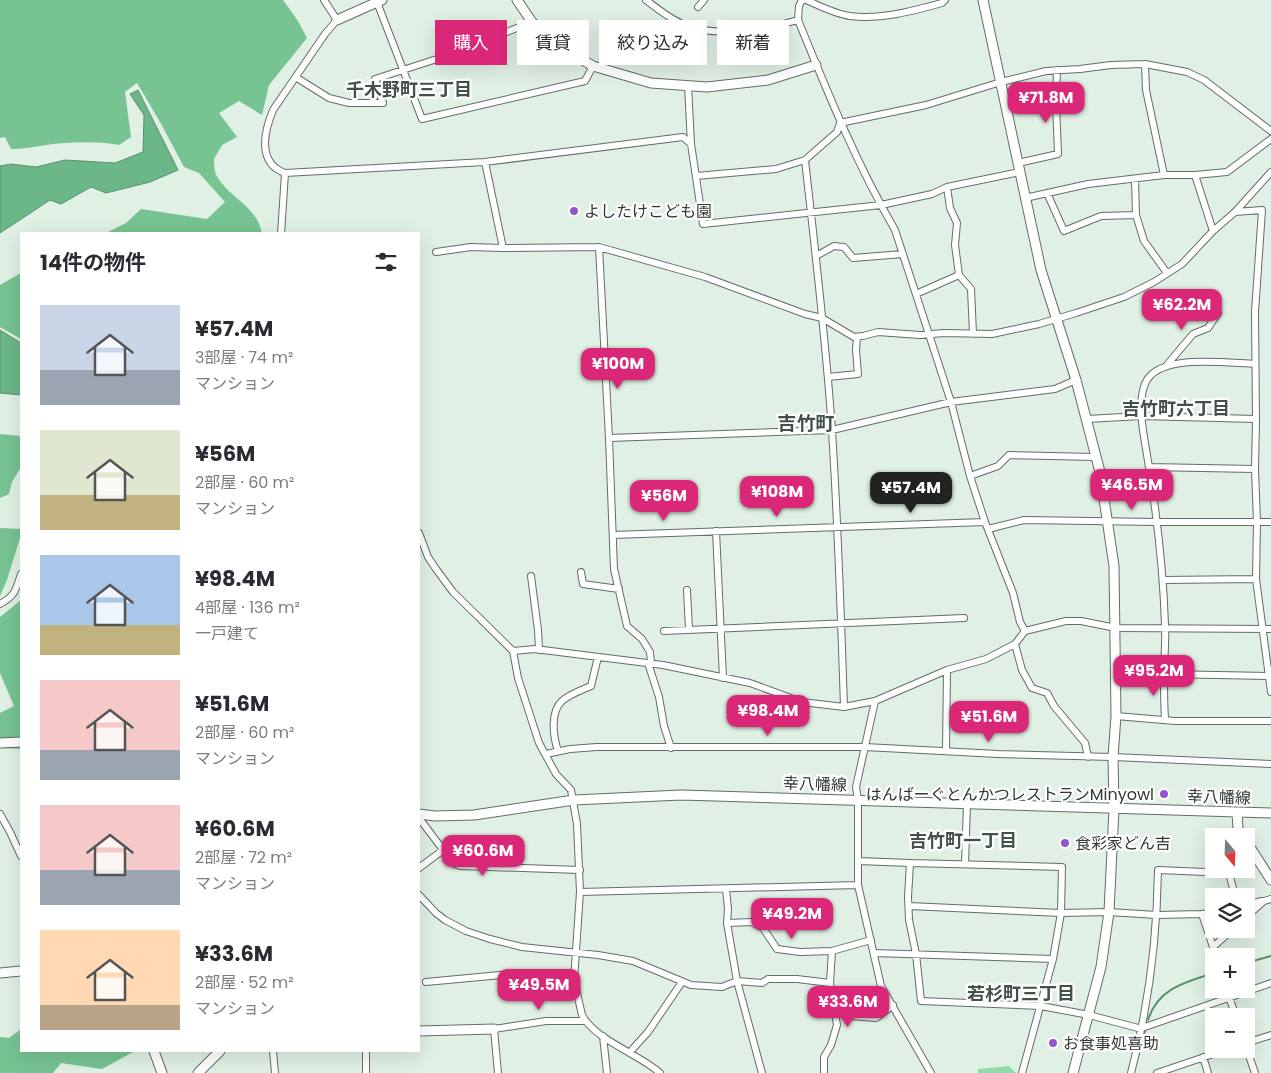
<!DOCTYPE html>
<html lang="ja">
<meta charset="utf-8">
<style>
body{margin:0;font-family:Poppins,"Noto Sans JP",sans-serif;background:#f2f2f3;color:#2b2b33;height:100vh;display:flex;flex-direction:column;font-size:19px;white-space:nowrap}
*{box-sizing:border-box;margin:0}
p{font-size:16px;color:#7c7c81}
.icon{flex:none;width:28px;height:28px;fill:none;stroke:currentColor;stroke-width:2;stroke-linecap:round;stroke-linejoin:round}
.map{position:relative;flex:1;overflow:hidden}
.panel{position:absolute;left:20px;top:232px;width:400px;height:820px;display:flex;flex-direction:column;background:#fff;border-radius:0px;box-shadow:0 5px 20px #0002}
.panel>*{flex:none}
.banner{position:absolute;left:435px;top:20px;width:475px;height:45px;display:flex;gap:10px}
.needle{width:32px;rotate:161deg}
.buttons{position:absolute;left:1205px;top:828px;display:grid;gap:10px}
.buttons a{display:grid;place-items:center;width:50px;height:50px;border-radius:0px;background:#fff;box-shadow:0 5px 20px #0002;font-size:25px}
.price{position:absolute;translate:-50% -42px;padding:0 11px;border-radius:10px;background:#db2777;color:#fff;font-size:16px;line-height:32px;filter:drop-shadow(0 1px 2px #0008)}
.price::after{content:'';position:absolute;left:50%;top:30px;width:15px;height:11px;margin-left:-8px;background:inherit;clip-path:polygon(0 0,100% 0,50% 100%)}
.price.current{background:#222;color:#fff}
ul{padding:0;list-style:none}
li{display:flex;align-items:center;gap:15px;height:125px;padding:0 20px}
li span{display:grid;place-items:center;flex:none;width:140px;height:100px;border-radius:0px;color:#555}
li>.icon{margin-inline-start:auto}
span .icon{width:60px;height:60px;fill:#fffc;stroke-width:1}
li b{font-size:21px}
h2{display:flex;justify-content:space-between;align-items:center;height:60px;padding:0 20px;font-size:21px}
.chip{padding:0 18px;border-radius:0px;background:#fff;box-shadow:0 5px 20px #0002;font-size:18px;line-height:45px}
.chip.current{background:#db2777;color:#fff}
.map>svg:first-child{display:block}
.green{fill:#91dbaa}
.forest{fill:#77c392}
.water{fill:#6bb787;stroke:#5a916e}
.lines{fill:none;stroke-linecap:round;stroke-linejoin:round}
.stream{stroke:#5a916e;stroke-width:2}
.street-casing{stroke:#616f65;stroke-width:8}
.secondary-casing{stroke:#616f65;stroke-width:11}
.street{stroke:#fff;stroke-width:6}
.secondary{stroke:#fff;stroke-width:9}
.poi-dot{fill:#9255cc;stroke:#fff;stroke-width:2}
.labels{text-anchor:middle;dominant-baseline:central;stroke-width:4.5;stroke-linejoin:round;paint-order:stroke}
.poi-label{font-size:16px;fill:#313733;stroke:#fff;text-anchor:start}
.street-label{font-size:16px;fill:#313733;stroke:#fff}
.neighbourhood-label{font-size:18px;font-weight:bold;fill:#435147;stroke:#fff}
.quarter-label{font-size:19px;font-weight:bold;fill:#435147;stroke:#fff}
</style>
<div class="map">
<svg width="1271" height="1073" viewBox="0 0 1271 1073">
<rect width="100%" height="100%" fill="#e0f0e4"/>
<!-- green -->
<path class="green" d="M1009,1066L1016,1073H978V1069Z"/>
<!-- forest -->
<path class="forest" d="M0,0H283L298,21L307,38L269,85L262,115L239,101L219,113L237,137L222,145L214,159C214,165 214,173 218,178C231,199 258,207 262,234H104L126,223L141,209L207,219L225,202L199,173L184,167L160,122L137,83L125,92L131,137L119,145C96,141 69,142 46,145C33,147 23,149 11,149L5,137L0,138Z
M21,273V339L0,327V285Z
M0,434L21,436V467L12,482L9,494L0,498Z
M0,528L21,529V535L7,580L0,596Z
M21,600V749L0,748V713L14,706L0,673V617Z
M21,1029V1051H135L102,1069L61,1063L53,1073H0V1037L9,1038Z"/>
<!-- water -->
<path class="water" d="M138,90L178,170L150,182L106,193L91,187L61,204L50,200L0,233V166L11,164L36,167L65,160L115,163L143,152L144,115L130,94Z
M0,330L21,343V395L0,393Z"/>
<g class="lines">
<!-- stream -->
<path class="stream" d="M1246,963L1271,956
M1148,1020C1158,988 1186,982 1214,973
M1138,1056L1145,1031"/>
<defs>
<path id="street" d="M324,0L337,20L325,34L273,110C264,132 257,163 285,173L485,162L683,137L691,144L703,224L881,205L932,194L947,187L1020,172
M646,0C658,9 671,20 685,25C715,38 768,29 798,20
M802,0L799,6L798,20C827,91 856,163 895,230L951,402L970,476L985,522L1013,593L1020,622L1025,631
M806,0C820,6 835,14 850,16C880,20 913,11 942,3L945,0
M377,2L422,119L585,81L593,66
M698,7L704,0
M1145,64L1146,90L1164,175
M297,78L329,98L349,103H383L375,79L446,56L532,22
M688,86L691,144
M840,123L926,105L1001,82L1046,71L1080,69L1111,65L1145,64L1187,72L1204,80L1271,131
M805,160C815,250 826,340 832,431C838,523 841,615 844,707
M485,162L503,248
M1018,163L1058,154L1056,104L1057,70
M1195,175L1213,231
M696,176L776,169L805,160L837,132L840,123
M1135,179L1136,215L1144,241L1167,273
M947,187L950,208L957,223L955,245L959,275L971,289L973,334
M1047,193L1064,231L1101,216L1136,215
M1025,198L1088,184L1164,175H1195L1227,172L1271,139
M1235,212L1262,210L1255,312L1256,419L1255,469L1257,522L1256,579L1271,692
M281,234L285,173
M599,247L609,438L614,569L627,626L642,639L650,652L651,663
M436,252L471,247L503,248L599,247L705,277L805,314L822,318L854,337L863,336L878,332L920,335L944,333L992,334L1039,324L1076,313L1124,297L1154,282L1182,264L1213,231L1235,212L1271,172
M816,256L834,246L844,247L853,258L903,254
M916,294L959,275
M1166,366L1193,334L1208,328L1218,313
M828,377L858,374L856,350L857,337
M1087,419L1141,416L1256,419
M609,438L832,430L951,402L1055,389L1076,380
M1149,467L1255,469
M970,476L998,466L1009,455L1096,457
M988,529L1024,520L1156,522H1271
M716,531L723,678
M419,533L428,557L436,569L453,592L513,651L518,678L539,743L556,774L571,790L577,824L580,892L574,980L582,1015C595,1040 639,1054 660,1073
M613,535L985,522
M581,572L583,584L619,589
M531,576L538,630L539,650
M1163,580L1256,579
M687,590L689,630
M0,604C15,596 16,590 21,574
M664,631L964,618
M1015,644L1022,670L1032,688L1047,693L1054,706L1085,743L1088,757
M513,651L535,649L663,665L750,683L802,702L844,707L875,701L947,670L986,659L1015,644L1025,631L1066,621H1081L1116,628L1271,629
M648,663L659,697L664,726L671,748
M1164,674L1269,676
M875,701L856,787L858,800V885L881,986L931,1073
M1116,716L1175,721H1271
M1165,719C1164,704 1164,689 1164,674C1164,658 1166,641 1165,625C1163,562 1155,499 1144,437C1141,419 1137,388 1151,375C1172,355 1228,363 1255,364
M558,751C553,736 550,712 562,701C570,694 582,690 591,686L598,657
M946,751L947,670
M546,754L570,749L597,747H865L998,754L1113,757L1271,764
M0,814L10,832L21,856
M419,818L453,863L460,866L580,870
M859,861L910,863L908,897L909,920L916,954L921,1001L1041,1006L1089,1015L1142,1029
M910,863L1062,867L1061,913L1053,959L1022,1073
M965,864L967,804
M419,868L443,850
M726,889L728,909L727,923L737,981L762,1073
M580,892L858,885
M419,895L436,913L445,920L466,931L490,939L522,947L598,955L633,961L691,985L722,987L737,981L762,983L768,979H797L830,983L832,951
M1246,905L1262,901
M909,906L1061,913L1109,912L1157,915L1202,914L1213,947L1233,929
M1202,914L1214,912
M1246,917L1264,901L1271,899
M727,923L752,922L763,928L777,949L800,952L832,951L871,940
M1213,947L1216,956
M874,953L1053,959
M426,982L522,973L574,980
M1226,989L1236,1016
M834,1011L851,1016L876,1018L893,1005
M1142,1028L1271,983
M603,1036L607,1073
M1246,1043L1271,1035
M1246,1047L1255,1073
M273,1051L275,1073
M366,1051V1073
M630,1052L648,1032L682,982
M1203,1057L1208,1073
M498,1073L494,1029L546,1021H585
M824,1073V1057L831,1045L837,1025L830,983
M1131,1073C1148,1009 1157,936 1158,870L1229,873L1235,896
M1157,1073L1228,1049"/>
<path id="secondary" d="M517,0L532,22L559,46L593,66L651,83L707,87L768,80L816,65
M983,0L1041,270L1076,380L1100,472L1114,566L1116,716L1113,757L1114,809L1109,912L1101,967L1073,1073
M337,20L382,0
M0,743L21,742
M1237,813L1238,829L1243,836
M419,814L435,816L474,815L574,800L681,795L1271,813
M1246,841L1271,880
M0,973L21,971
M419,1031L494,1029
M154,1051L162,1073
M198,1073L220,1051"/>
</defs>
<!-- street casing -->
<use href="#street" class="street-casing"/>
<!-- secondary casing -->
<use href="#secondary" class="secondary-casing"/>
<!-- street -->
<use href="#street" class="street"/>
<!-- secondary -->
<use href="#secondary" class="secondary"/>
</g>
<!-- markers -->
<g class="poi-dot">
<circle cx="574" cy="211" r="5"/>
<circle cx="1164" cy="794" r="5"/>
<circle cx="1065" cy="843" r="5"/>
<circle cx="1053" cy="1043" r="5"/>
</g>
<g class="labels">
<!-- poi labels -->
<g class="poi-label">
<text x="584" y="211">よしたけこども園</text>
<text x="1154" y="794" text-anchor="end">はんばーぐとんかつレストランMinyowl</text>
<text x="1075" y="843">食彩家どん吉</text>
<text x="1063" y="1043">お食事処喜助</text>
</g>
<!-- street labels -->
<g class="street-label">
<text transform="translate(815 784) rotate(2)">幸八幡線</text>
<text transform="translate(1219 797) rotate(2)">幸八幡線</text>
</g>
<!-- neighbourhood labels -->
<g class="neighbourhood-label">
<text x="409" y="89">千木野町三丁目</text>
<text x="1176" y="408">吉竹町六丁目</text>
<text x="963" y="840">吉竹町一丁目</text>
<text x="1021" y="993">若杉町三丁目</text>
</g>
<!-- quarter labels -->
<g class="quarter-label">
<text x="806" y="423">吉竹町</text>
</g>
</g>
</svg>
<div class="buttons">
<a><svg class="needle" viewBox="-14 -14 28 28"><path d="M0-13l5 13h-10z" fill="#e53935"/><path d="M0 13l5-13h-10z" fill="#7c7c81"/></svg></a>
<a><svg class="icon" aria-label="layers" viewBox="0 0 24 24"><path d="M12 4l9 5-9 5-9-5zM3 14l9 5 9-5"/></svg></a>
<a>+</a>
<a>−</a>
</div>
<b class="price" style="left:1046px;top:124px">¥71.8M</b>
<b class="price" style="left:1182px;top:331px">¥62.2M</b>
<b class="price" style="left:618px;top:390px">¥100M</b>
<b class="price" style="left:1132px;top:511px">¥46.5M</b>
<b class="price current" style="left:911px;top:514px">¥57.4M</b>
<b class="price" style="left:777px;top:518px">¥108M</b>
<b class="price" style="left:664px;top:522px">¥56M</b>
<b class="price" style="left:1154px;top:697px">¥95.2M</b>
<b class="price" style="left:768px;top:737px">¥98.4M</b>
<b class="price" style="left:989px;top:743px">¥51.6M</b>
<b class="price" style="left:483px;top:877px">¥60.6M</b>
<b class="price" style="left:792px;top:940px">¥49.2M</b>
<b class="price" style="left:539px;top:1011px">¥49.5M</b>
<b class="price" style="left:848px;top:1028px">¥33.6M</b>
<div class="banner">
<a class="chip current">購入</a>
<a class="chip">賃貸</a>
<a class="chip">絞り込み</a>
<a class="chip">新着</a>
</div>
<section class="panel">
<h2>14件の物件<svg class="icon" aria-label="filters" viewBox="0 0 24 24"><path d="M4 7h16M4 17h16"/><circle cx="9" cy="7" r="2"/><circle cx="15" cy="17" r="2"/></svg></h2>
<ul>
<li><span style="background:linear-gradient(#c9d6e8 65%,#9aa5b1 0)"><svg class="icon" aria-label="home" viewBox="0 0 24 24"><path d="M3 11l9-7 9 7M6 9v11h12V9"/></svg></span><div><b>¥57.4M</b><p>3部屋 · 74 m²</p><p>マンション</p></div></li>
<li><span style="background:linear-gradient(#dfe7d0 65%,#c2b280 0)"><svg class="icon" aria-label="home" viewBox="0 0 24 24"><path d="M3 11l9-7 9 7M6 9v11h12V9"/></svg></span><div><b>¥56M</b><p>2部屋 · 60 m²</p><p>マンション</p></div></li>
<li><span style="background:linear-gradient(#a9c7e8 70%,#c2b280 0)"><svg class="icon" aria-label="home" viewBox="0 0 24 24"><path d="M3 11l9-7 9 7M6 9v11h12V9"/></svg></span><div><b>¥98.4M</b><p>4部屋 · 136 m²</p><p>一戸建て</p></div></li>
<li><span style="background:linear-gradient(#f6c9c9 70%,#9aa5b1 0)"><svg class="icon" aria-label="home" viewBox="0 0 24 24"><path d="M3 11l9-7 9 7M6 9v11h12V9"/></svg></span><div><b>¥51.6M</b><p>2部屋 · 60 m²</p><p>マンション</p></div></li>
<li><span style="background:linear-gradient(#f6c9c9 65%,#9aa5b1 0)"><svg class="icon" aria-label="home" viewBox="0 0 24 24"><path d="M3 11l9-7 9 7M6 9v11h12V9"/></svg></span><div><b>¥60.6M</b><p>2部屋 · 72 m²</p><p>マンション</p></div></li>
<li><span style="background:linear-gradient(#ffd9b3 75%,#b9a48a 0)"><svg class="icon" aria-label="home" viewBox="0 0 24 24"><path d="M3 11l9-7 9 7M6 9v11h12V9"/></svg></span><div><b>¥33.6M</b><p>2部屋 · 52 m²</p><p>マンション</p></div></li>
</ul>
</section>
</div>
